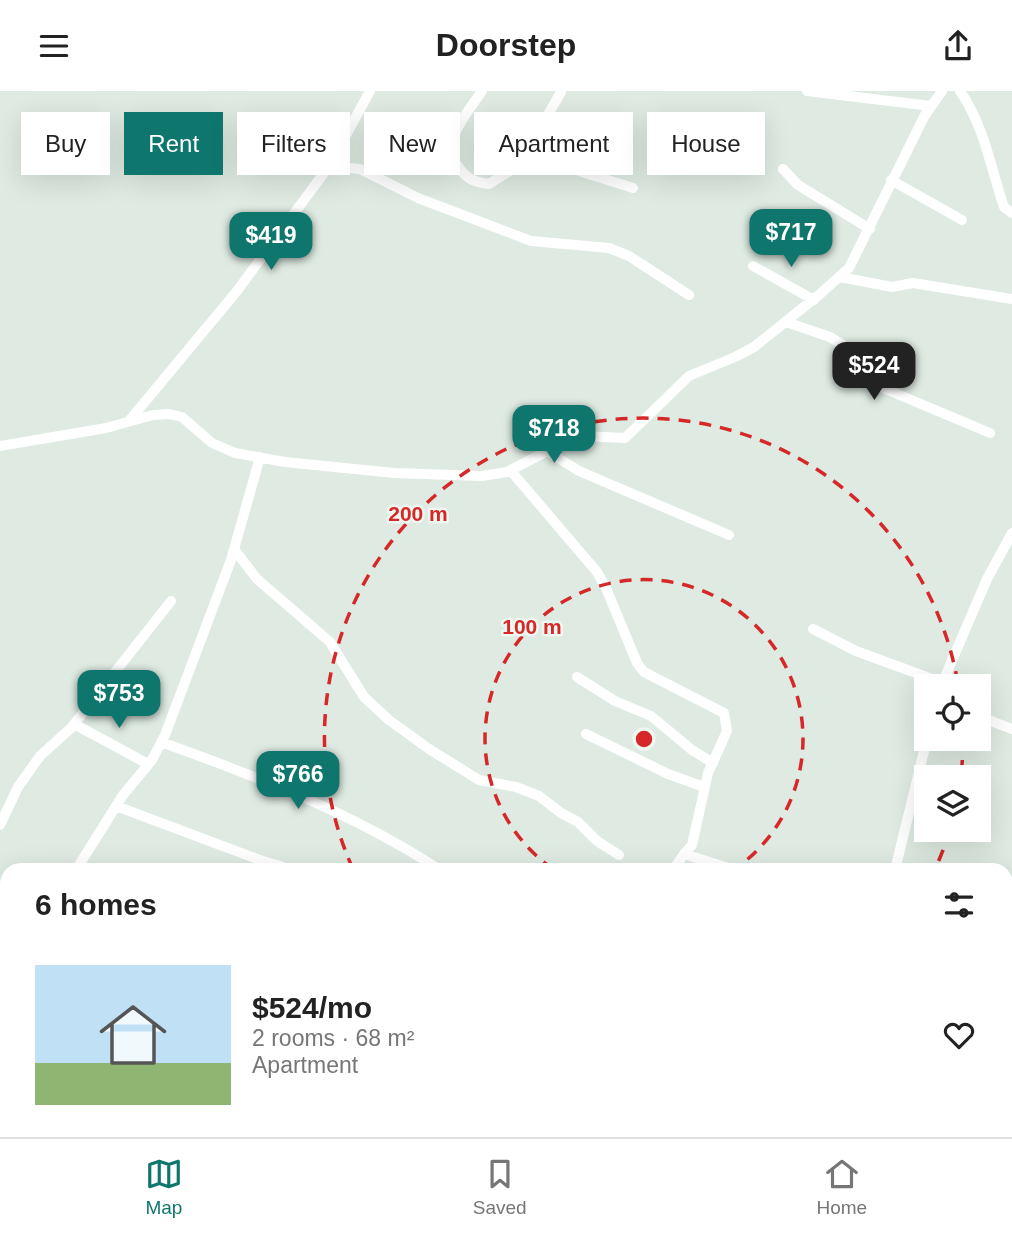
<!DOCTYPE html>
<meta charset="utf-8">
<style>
body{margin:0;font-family:Arial,sans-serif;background:#f6f6f6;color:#222;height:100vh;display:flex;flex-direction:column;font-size:26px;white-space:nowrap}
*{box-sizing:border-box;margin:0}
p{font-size:23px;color:#767676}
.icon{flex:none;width:38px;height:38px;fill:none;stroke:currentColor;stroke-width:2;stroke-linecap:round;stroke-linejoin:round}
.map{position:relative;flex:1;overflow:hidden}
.drawer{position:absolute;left:0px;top:772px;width:1013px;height:275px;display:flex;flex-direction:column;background:#fff;border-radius:21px 21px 0 0;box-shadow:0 7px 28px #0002}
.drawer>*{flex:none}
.guide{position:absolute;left:21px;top:21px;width:971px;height:63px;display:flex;gap:14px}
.buttons{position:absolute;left:914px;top:583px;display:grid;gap:14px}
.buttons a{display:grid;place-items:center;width:77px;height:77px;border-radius:0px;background:#fff;box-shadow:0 7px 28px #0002;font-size:35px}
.price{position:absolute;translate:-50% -60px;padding:0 16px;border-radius:14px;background:#0f766e;color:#fff;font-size:23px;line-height:46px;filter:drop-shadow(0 2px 4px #0008)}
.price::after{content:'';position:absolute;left:50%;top:42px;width:21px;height:16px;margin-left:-10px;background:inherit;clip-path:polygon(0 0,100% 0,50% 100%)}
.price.active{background:#222;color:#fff}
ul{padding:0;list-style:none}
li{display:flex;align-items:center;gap:21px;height:175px;padding:0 35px}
li span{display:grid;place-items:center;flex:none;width:196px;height:140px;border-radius:0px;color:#555}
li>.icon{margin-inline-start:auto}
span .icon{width:84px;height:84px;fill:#fffc;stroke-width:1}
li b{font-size:30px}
h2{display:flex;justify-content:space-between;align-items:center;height:84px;padding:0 35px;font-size:30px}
.tag{padding:0 24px;border-radius:0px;background:#fff;box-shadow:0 7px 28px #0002;font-size:24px;line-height:63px}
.tag.active{background:#0f766e;color:#fff}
header{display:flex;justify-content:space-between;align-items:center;height:91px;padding:0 35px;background:#fff;font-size:32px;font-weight:700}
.tabs{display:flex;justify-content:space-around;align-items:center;height:98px;border-top:2px solid #e0e0e0;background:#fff;font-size:19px;color:#767676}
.tabs a{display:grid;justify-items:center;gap:4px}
.tabs .active{color:#0f766e}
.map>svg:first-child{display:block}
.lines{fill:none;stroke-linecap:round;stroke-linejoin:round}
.minor{stroke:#fff;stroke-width:10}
.ring{fill:none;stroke:#d62828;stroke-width:3.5;stroke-dasharray:12 9}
.centre{fill:#d62828;stroke:#eef7f0;stroke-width:3.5}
.ring-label{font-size:21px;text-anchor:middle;font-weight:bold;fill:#d62828;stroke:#eef7f0;stroke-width:5;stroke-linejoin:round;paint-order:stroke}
</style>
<header><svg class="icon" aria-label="menu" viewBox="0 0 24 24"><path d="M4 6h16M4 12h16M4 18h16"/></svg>Doorstep<svg class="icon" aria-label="share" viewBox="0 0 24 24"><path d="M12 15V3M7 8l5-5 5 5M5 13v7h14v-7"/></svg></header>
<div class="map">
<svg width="1012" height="1046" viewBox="0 0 1012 1046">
<rect width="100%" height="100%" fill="#deeae2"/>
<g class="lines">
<!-- minor -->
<path class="minor" d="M482,0C469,20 440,50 457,74C466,87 472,91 489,93L519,74L561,1
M807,0L931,15
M960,0C984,34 991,78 1004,116L1012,122
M523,67L576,79L633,97
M329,75L360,78L418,107L531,150L609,157L629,165L689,204
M783,78L798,94L870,138
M891,89L962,129
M753,175L814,209
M840,186L892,196L913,192L1012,208
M786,231L830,246L843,254L852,273L871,292L990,342
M129,330L237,200L329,75L370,0
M0,355L106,337L153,324L169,323L182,326L212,352L235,362L285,371L394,382L482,385L507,381L561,353L582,345L625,347L689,285L735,266L754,256L820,203L849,177L925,24L942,0
M547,360L579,380L729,444
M511,380L597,481L606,497L637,572L644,581L724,622L727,640L708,682L692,754L684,763
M234,458L257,488L330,551L364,606L389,629L429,658L479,689L516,696L539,705L561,722L578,731L597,750L619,764
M813,538L856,560L943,592
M577,586L615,610L651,625L692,659L713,672
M941,595L987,488L1012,442
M978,625L1012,638
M74,633L148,673
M586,643L668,683L704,696
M161,651C258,686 353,722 440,779
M116,715L260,769L293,779
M0,734L18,696L40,665L71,637L171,510
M76,779L123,704L152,669L165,644L231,469L260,366
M673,779L684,763L735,779
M895,779L927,648
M0,795L7,797
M1006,859L1012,862
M1006,940L1012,917
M0,953L7,957
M168,1040L173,1046
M226,1040L247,1046
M431,1046L434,1040
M557,1046L561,1040
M975,1046L979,1040"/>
</g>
<!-- distance rings -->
<g class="ring">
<path d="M553 778A159 159 0 1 1 735 778"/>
<path d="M950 739A319 319 0 0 1 935 778M353 778A319 319 0 1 1 958 593M963 648A319 319 0 0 1 961 684"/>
</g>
<circle cx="644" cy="648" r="10" class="centre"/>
<g class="ring-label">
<text x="418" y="430">200 m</text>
<text x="532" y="543">100 m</text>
</g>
</svg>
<div class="buttons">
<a><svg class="icon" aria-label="locate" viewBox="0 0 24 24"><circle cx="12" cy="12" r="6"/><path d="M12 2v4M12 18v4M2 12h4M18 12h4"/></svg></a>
<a><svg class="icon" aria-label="layers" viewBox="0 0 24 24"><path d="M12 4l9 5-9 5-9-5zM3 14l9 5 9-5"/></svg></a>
</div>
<b class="price" style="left:791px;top:178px">$717</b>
<b class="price" style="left:271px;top:181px">$419</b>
<b class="price active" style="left:874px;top:311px">$524</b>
<b class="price" style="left:554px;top:374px">$718</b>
<b class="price" style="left:119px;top:639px">$753</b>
<b class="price" style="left:298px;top:720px">$766</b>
<div class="guide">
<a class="tag">Buy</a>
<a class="tag active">Rent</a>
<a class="tag">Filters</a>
<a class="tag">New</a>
<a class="tag">Apartment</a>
<a class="tag">House</a>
</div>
<section class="drawer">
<h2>6 homes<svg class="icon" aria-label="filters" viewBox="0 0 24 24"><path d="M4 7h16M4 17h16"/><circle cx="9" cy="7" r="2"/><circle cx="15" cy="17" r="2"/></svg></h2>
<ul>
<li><span style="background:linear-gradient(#bfe0f5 70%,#8fb573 0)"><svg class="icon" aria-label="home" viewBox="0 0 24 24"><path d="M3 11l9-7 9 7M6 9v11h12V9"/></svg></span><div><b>$524/mo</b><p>2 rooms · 68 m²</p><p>Apartment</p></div><svg class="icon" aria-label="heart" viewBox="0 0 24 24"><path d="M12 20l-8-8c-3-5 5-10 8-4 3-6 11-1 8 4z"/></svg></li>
</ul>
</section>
</div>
<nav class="tabs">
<a class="active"><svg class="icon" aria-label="map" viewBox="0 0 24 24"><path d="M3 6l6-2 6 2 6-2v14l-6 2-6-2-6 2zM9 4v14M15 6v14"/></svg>Map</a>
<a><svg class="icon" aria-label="saved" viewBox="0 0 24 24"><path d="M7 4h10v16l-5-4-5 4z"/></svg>Saved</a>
<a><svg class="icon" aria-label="home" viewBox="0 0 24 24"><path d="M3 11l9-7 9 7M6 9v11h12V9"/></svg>Home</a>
</nav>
